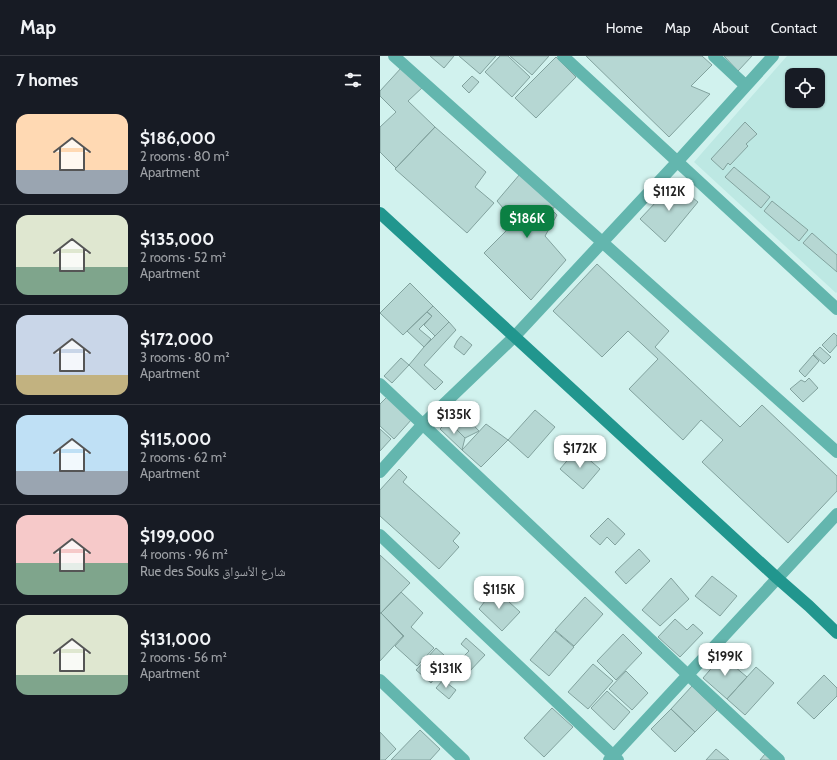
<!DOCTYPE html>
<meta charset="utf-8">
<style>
body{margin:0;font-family:Cabin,"Noto Naskh Arabic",sans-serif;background:#20242c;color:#f1f3f6;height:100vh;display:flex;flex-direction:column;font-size:15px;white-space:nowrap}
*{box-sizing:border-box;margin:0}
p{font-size:13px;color:#9ea1a6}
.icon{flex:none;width:22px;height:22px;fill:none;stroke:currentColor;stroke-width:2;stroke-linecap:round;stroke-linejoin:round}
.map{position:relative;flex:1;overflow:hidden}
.sheet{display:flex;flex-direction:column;background:#171b24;width:380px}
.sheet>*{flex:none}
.fabs{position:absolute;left:405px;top:12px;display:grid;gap:8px}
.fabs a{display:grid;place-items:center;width:40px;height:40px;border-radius:8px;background:#171b24;box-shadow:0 1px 3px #0004;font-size:20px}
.price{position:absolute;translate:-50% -34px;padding:0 9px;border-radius:8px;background:#fff;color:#222;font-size:13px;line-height:26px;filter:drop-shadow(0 1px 2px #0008)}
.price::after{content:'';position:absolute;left:50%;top:24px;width:12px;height:9px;margin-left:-6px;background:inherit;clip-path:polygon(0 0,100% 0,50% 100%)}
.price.active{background:#0b8043;color:#fff}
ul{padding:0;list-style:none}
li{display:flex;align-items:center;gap:12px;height:100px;padding:0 16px}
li+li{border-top:1px solid #363941}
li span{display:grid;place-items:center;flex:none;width:112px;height:80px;border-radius:12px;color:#555}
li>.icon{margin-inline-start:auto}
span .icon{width:48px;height:48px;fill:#fffc;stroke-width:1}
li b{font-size:17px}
h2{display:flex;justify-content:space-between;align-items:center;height:48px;padding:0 16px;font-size:17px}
header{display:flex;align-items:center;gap:24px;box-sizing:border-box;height:56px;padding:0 20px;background:#171b24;border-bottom:1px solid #363941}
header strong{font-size:19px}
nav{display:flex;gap:22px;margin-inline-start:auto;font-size:14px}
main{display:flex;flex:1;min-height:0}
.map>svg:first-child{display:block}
.built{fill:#bde8e3;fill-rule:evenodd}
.building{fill:#b6d7d3;stroke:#82a29e}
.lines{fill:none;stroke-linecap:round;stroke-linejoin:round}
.street{stroke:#63b6ae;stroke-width:12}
.secondary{stroke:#21968e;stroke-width:12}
</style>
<header>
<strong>Map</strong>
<nav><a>Home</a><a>Map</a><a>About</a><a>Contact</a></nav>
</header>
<main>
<section class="sheet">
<h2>7 homes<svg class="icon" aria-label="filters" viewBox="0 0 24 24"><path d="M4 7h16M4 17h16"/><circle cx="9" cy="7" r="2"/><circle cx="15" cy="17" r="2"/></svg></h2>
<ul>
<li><span style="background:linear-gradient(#ffd9b3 70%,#9aa5b1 0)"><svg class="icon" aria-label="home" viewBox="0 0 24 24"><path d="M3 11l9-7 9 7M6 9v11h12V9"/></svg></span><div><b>$186,000</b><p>2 rooms · 80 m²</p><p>Apartment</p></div></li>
<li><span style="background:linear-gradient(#dfe7d0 65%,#7fa58c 0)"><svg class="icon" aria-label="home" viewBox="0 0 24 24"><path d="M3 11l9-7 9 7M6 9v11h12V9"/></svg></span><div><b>$135,000</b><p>2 rooms · 52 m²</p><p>Apartment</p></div></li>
<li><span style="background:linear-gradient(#c9d6e8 75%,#c2b280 0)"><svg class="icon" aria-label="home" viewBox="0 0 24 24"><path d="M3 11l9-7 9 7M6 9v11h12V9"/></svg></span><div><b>$172,000</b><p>3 rooms · 80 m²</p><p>Apartment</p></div></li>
<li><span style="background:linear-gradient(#bfe0f5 70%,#9aa5b1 0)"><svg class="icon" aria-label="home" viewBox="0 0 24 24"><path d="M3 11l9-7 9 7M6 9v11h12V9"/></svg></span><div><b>$115,000</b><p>2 rooms · 62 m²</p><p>Apartment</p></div></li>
<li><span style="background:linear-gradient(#f6c9c9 60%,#7fa58c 0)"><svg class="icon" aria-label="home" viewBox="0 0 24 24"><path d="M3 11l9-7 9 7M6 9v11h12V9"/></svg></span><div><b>$199,000</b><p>4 rooms · 96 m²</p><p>Rue des Souks شارع الأسواق</p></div></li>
<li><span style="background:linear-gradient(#dfe7d0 75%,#7fa58c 0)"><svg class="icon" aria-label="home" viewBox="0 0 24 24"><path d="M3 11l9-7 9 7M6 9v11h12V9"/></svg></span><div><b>$131,000</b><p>2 rooms · 56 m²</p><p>Apartment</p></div></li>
</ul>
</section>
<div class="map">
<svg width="457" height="704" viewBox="0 0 457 704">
<rect width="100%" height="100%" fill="#d1f2ee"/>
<!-- built -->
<path class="built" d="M407,0H457V236L456,237L314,106ZM412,19H438V45H412Z"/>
<!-- building -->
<path class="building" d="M50,0H74L64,12Z
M79,0H116L100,18Z
M120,0H128L150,21L132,41L105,16Z
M130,0H169L152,19Z
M206,0H322L332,9L311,30L330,38L289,81Z
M344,0H372L358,15Z
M176,1L196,21L156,62L135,42Z
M22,11L44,30L28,45L55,71L16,112L0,96V71L16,56L0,40V35Z
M413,17L416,19H412V32L405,26Z
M92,20L99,26L89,37L82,30Z
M365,66L377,78L366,88L368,90L350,109L348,107L343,114L331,103Z
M55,71L106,116L95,131L114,147L87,177L15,113Z
M354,111L390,141L381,152L345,121Z
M140,118L176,149L172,154L177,159L165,180L186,204L151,244L104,197L135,166L117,145Z
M294,127L318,146L285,186L260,163Z
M392,145L428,174L419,185L384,155Z
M432,177L457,199V216L423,187Z
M217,208L289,275L275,291L360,371L382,349L457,420V435L408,487L322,406L343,384L321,364L303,384L249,333L278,303L248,275L222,301L173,255Z
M30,227L53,250L23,279L0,257Z
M53,250L69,266L55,280L44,269L52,260L47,256Z
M47,256L52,260L39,273L51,283L44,291L27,275Z
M69,266L76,274L44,309L63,326L55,334L29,309L44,291Z
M454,277L457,280V289L450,297L442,289Z
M81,280L92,289L84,299L74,291L77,285Z
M440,291L451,301L444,308L433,298Z
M433,299L439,305L425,321L419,315Z
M21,302L29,309L12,327L4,320Z
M429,322L438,332L423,346L410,333L421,324L425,326Z
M8,340L32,363L14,383L0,370V348Z
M79,354L99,375L85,382L68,365Z
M155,354L175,371L148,402L128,384Z
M68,365L85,382L82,394L60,373Z
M106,368L128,384L101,411L82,394Z
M0,373L11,383L0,395Z
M197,393L220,413L203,433L180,413Z
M19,413L27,421L23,426L80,477L73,485L79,491L59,513L0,460V434Z
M228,462L245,478L235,489L227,481L220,489L210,480Z
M259,493L270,505L246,528L235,516Z
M0,499L30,527L1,557L0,556Z
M332,520L357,540L340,560L315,540Z
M291,522L309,543L280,570L262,554Z
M116,534L140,556L122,575L99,553L108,541Z
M21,536L43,557L31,571L54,592L37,610L15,590L24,580L1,557Z
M205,541L223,558L194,590L175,574Z
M1,557L23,580L0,605V558Z
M295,563L307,574L313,568L323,577L300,601L278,581Z
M175,575L194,591L169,620L150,604Z
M243,578L262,597L236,624L217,605Z
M86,582L105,599L87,618L76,608L89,595L81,588Z
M56,592L64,599L54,610L60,615L51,627L36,614Z
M342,600L367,621L347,643L323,622Z
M213,608L233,625L208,653L188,636Z
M376,611L394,627L365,659L347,643Z
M246,615L268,637L252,654L229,633Z
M444,619L457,632V640L434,663L417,647Z
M63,624L76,634L69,643L56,632Z
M312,630L337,654L315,676L291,653Z
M227,635L250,656L234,674L211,652Z
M172,652L193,671L164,701L144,682Z
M291,653L315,676L295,696L271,673Z
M40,674L60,693L50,704H11Z
M0,676L16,693L5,704H0Z
M336,693L349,704H326Z
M385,698L392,704H380Z"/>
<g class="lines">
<!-- street -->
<path class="street" d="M14,0L457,396
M183,0L457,253
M334,0L366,30
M0,328L308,619L399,704
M0,416L43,368L135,280L298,105L393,0
M0,479L238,704
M0,624L84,704
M229,704L457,458"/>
<!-- secondary -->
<path class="secondary" d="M0,157L397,522L429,550L457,577"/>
</g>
</svg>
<div class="fabs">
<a><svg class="icon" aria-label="locate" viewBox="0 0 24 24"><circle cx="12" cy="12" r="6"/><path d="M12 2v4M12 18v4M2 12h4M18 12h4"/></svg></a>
</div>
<b class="price" style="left:289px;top:156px">$112K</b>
<b class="price active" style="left:147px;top:183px">$186K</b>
<b class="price" style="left:74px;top:379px">$135K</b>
<b class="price" style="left:200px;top:413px">$172K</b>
<b class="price" style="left:119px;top:554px">$115K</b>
<b class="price" style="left:345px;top:621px">$199K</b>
<b class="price" style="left:66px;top:633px">$131K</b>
</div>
</main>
